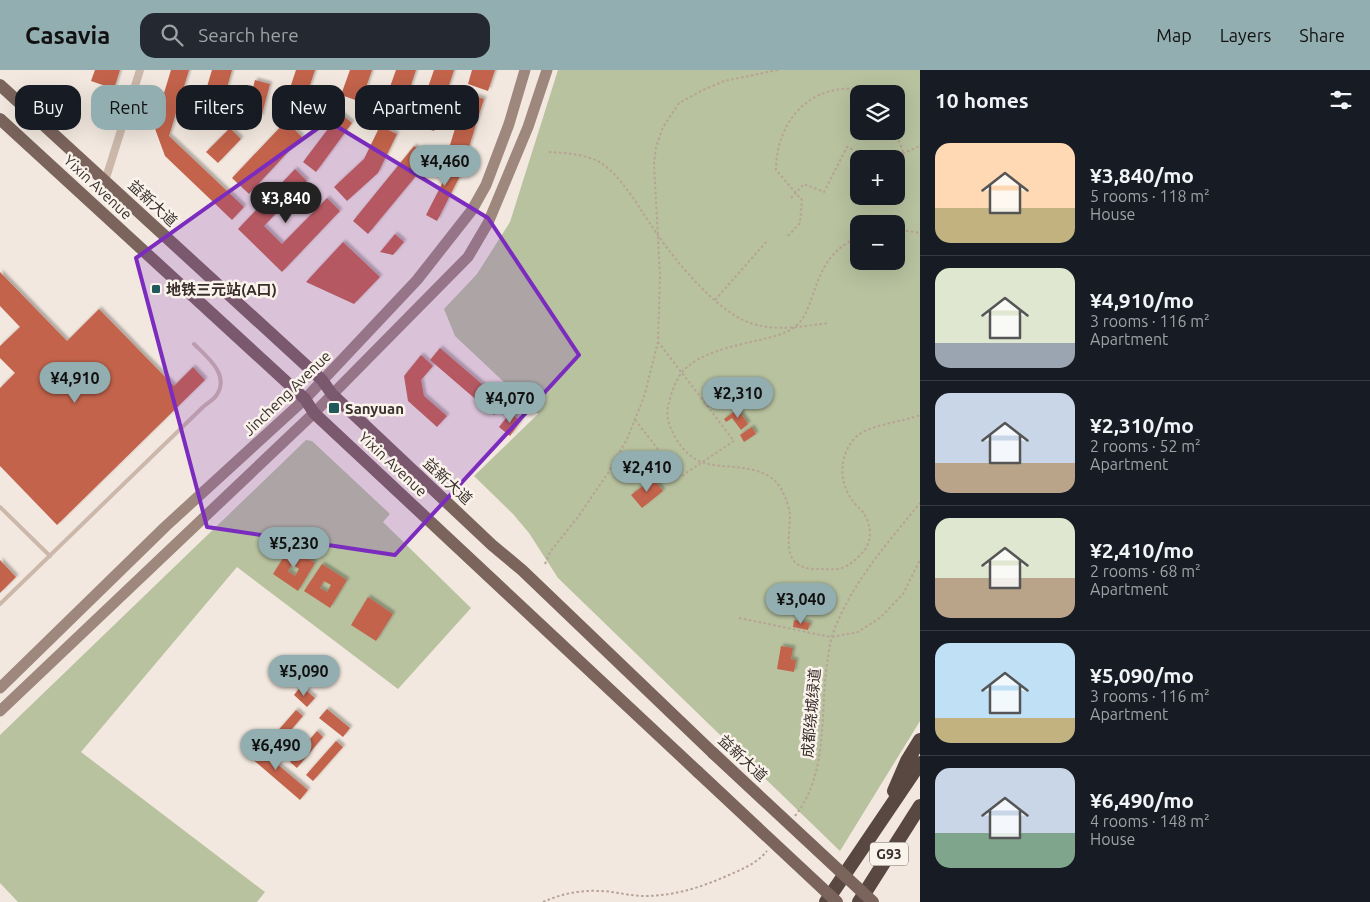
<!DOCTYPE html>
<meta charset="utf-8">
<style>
body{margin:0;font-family:Ubuntu,"Noto Sans SC",sans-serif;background:#242831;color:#f1f3f6;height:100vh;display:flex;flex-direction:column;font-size:19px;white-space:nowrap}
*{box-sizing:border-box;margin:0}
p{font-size:16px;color:#9ea1a6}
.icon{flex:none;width:28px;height:28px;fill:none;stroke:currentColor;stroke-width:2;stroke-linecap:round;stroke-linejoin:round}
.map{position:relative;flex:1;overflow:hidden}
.side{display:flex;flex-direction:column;background:#171b24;width:450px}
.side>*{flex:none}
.hud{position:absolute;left:15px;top:15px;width:475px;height:45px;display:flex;gap:10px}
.controls{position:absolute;left:850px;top:15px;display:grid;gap:10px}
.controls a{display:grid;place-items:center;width:55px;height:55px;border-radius:10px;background:#171b24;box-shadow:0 5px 20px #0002;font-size:25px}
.price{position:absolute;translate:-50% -42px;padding:0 11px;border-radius:18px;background:#93aeb0;color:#111;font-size:16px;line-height:32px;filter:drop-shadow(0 1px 2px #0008)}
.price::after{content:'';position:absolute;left:50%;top:30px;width:15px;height:11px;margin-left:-8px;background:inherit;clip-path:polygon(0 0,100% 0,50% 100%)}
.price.active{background:#222;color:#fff}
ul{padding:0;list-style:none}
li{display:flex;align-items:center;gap:15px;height:125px;padding:0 15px}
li+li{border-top:1px solid #363941}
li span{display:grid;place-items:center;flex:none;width:140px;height:100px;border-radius:15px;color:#555}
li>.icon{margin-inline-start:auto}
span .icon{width:60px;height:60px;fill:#fffc;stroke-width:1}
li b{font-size:21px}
h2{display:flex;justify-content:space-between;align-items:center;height:60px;padding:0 15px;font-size:21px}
.tag{padding:0 18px;border-radius:15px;background:#171b24;box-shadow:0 5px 20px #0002;font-size:18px;line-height:45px}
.tag.active{background:#93aeb0;color:#111}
header{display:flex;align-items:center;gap:30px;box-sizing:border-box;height:70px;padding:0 25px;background:#93aeb0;color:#111}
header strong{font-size:24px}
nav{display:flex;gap:28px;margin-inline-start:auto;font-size:18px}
.search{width:350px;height:45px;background:#242831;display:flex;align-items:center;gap:12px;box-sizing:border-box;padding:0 18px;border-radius:15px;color:#9ea1a6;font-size:19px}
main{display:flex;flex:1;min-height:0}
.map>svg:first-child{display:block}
.green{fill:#b8c29f;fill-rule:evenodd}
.building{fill:#c3634c;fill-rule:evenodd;filter:url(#shadow)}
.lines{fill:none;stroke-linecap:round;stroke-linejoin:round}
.path{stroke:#b7a295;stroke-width:2;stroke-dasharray:2.5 2.5;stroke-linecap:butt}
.lane{stroke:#cbb8ab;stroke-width:4}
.street{stroke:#cbb8ab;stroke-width:8}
.secondary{stroke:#9e877c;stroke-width:11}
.primary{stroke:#7a645c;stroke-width:12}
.highway{stroke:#594841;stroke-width:14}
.primary-bridge{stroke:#7a645c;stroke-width:12}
.marked{fill:#7b2cbf;fill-opacity:0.2;stroke:#7b2cbf;stroke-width:4;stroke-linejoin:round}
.poi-dot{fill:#20595a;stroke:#faf3ec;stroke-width:2}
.labels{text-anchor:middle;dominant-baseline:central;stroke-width:5;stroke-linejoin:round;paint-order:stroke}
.shield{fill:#faf3ec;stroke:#736964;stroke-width:1}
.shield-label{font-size:14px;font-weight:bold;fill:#392e2a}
.street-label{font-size:15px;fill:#392e2a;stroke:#faf3ec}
.poi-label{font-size:15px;font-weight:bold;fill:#392e2a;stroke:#faf3ec;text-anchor:start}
</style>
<header>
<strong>Casavia</strong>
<div class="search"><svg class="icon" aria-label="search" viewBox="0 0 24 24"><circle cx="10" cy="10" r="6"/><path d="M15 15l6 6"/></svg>Search here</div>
<nav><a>Map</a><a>Layers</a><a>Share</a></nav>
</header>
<main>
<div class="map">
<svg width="920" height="832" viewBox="0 0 920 832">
<defs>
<filter id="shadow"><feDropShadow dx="2.5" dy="-2.5" stdDeviation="1" flood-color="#0004"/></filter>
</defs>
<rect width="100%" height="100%" fill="#f2e8df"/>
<!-- green -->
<path class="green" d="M558,0H920V651L840,781L558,508L529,463L513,444L474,406L538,344L455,266L444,239L477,204L510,152ZM859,24H896V61H859ZM859,89H896V126H859ZM859,154H896V191H859Z
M306,370L312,371L390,444L383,452L471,538L398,619L237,497L81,682L265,822L257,832H18L0,813V665Z"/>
<!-- building -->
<path class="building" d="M95,0H120L114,19L91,11Z
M171,0H189L169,66L244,137L232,150L165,86L154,56Z
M212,0H232L216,56L197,50Z
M296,0H315L302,39L285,33Z
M350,0H372L361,32L341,25Z
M396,0H416L399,51L380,45Z
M434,0H454L434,61L415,55Z
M472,0H495L488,21L468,14Z
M255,10L270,14L261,48L246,44Z
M466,23L484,29L468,80L450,75Z
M340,43L352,53L316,102L303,92Z
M286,51L302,67L249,124L232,108Z
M380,56L397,64L378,103L347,131L334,117L364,89Z
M230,58L241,69L218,93L206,82Z
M414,76L430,89L368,164L353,151Z
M441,86L464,98L437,151L426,145L447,104L436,98Z
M295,99L307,111L264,156L282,174L327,128L340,141L282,202L238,159Z
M395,164L404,172L393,185L380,182Z
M343,172L380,207L354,234L306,212Z
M0,202L67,271L99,239L174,316L193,297L205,310L57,455L0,396V318L15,303L0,288V276L20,257L0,236Z
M440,278L504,333L494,345L430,290Z
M421,285L433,296L421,310L424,326L447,346L437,357L408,331L404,306Z
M738,339L748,354L741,360L732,348L726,352L724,349Z
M510,343L521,351L510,366L499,357Z
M752,357L756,364L744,372L740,365Z
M653,408L663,421L642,438L631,425Z
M290,477L315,493L298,521L273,504ZM292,494L299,499L295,506L288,501Z
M0,490L16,507L0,523Z
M322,494L347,510L330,538L304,521ZM324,511L331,515L327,522L320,518Z
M368,527L393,544L376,571L351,555Z
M794,550L810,553L808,560L793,557Z
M781,576L793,578L791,589L796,590L794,602L777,599Z
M301,616L315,628L307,637L294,625Z
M327,639L350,658L343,667L319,648Z
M296,640L303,646L274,680L267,673Z
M317,661L323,667L297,698L290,692Z
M336,671L343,677L313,711L306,705Z
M251,672L308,720L300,730L243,681Z"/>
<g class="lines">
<!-- path -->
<path class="path" d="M895,61L903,82
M549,82C566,83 586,84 601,93C622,106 643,144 657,164C677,193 722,248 757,255C781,261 805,256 829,253
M791,128L804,114L824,122L847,77L866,86L890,89L920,76
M896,159L920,163
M788,166L800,153L802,130L776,100C776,60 800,23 842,19C852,18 863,19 872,24
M859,167C828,180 821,201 811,230C808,238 804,249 798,254C788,264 772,267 759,270C734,276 701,282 683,301C676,309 671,323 669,333C665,345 669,356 675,367C697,405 721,391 757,401C764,403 772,407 777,413C783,420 789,435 790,445C790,468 780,498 815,499C824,499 834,500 842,498C850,495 856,490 861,484C873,473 872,455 863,442C859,438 855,434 852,430C838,410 839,383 857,366C869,355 902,352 920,345
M715,230L767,171
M635,350L680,407L734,371L659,273
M545,494L550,482L578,447L608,403L627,369L644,327L658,272L660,205L654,94L656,77L663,57L679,33L701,21L724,11L778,0
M739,548L831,567L858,562L881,547L903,524L920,490
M795,746C830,701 819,641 828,588C829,581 830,573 832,566C850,514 887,474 920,433
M543,832C561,824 579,820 599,821C614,821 629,826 644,826C675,826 702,817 729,805C743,799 757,793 767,781"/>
<!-- lane -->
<path class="lane" d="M0,437L50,486
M0,534L204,336C208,333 213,330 216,326C231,305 207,287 194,274"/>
<!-- street -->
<path class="street" d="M105,111L140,0"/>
<!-- secondary -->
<path class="secondary" d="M0,618L166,456L305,329L417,210L472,140L486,115L509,54L525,0
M0,641L314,343L468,187L488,153L528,57L547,0"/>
<!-- primary -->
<path class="primary" d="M0,15L322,310L332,324L492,475L522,500L713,683
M0,49L305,329L314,343L698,702"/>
<!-- highway -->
<path class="highway" d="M894,721L907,691L920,670
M826,832L920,693
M859,832L920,736"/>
<!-- primary-bridge -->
<path class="primary-bridge" d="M713,683L873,832
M698,702L837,832"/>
</g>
<!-- marked area -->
<path class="marked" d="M328,51L488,148L579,285L395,485L207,457L136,188Z"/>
<!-- markers -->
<g class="poi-dot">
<rect x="151" y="214" width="10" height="10" rx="2.5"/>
<rect x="328" y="332" width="12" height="12" rx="2.5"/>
</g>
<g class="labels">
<!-- shield labels -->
<rect class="shield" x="870" y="772.5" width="38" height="23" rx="4"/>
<g class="shield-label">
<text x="889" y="784">G93</text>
</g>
<!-- street labels -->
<g class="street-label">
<text transform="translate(98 117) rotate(43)">Yixin Avenue</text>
<text transform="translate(153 133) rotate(43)">益新大道</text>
<text transform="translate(287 323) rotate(-44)">Jincheng Avenue</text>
<text transform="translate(393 394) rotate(43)">Yixin Avenue</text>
<text transform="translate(448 411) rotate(43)">益新大道</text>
<text transform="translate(811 643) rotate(-85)">成都绕城绿道</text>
<text transform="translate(743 688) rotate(43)">益新大道</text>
</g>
<!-- poi labels -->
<g class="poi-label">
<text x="166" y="219">地铁三元站(A口)</text>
<text x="345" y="338">Sanyuan</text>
</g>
</g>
</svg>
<div class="controls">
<a><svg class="icon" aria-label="layers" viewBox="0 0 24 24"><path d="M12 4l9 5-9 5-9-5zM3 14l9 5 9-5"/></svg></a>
<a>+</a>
<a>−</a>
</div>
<b class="price" style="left:445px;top:117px">¥4,460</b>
<b class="price active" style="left:286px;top:154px">¥3,840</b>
<b class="price" style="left:75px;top:334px">¥4,910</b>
<b class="price" style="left:738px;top:349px">¥2,310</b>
<b class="price" style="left:510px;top:354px">¥4,070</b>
<b class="price" style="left:647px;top:423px">¥2,410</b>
<b class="price" style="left:294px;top:499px">¥5,230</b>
<b class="price" style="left:801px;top:555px">¥3,040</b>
<b class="price" style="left:304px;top:627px">¥5,090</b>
<b class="price" style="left:276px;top:701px">¥6,490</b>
<div class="hud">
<a class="tag">Buy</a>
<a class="tag active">Rent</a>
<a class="tag">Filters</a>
<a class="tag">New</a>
<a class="tag">Apartment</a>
</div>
</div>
<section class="side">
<h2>10 homes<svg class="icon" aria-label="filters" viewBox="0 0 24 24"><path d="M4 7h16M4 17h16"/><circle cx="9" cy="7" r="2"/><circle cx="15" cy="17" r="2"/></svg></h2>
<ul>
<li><span style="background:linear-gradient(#ffd9b3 65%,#c2b280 0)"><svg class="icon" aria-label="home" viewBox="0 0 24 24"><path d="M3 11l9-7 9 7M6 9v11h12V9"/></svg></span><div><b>¥3,840/mo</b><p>5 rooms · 118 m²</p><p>House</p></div></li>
<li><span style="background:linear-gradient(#dfe7d0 75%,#9aa5b1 0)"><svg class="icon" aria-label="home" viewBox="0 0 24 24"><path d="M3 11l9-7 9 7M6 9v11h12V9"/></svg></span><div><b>¥4,910/mo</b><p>3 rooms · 116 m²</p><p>Apartment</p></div></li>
<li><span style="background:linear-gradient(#c9d6e8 70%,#b9a48a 0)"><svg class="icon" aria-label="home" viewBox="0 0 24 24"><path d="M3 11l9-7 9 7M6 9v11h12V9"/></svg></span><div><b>¥2,310/mo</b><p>2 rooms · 52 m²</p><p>Apartment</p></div></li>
<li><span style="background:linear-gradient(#dfe7d0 60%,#b9a48a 0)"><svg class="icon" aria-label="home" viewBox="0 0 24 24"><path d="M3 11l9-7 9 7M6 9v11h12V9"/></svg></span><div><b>¥2,410/mo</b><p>2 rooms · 68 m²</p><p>Apartment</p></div></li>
<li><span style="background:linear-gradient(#bfe0f5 75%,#c2b280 0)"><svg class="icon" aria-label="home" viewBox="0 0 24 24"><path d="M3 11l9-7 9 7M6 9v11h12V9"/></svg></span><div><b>¥5,090/mo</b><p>3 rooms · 116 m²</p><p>Apartment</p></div></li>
<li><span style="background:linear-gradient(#c9d6e8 65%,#7fa58c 0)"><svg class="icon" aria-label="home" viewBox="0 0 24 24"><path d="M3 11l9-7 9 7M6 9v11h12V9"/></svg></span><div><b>¥6,490/mo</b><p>4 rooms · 148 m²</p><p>House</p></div></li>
</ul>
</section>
</main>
